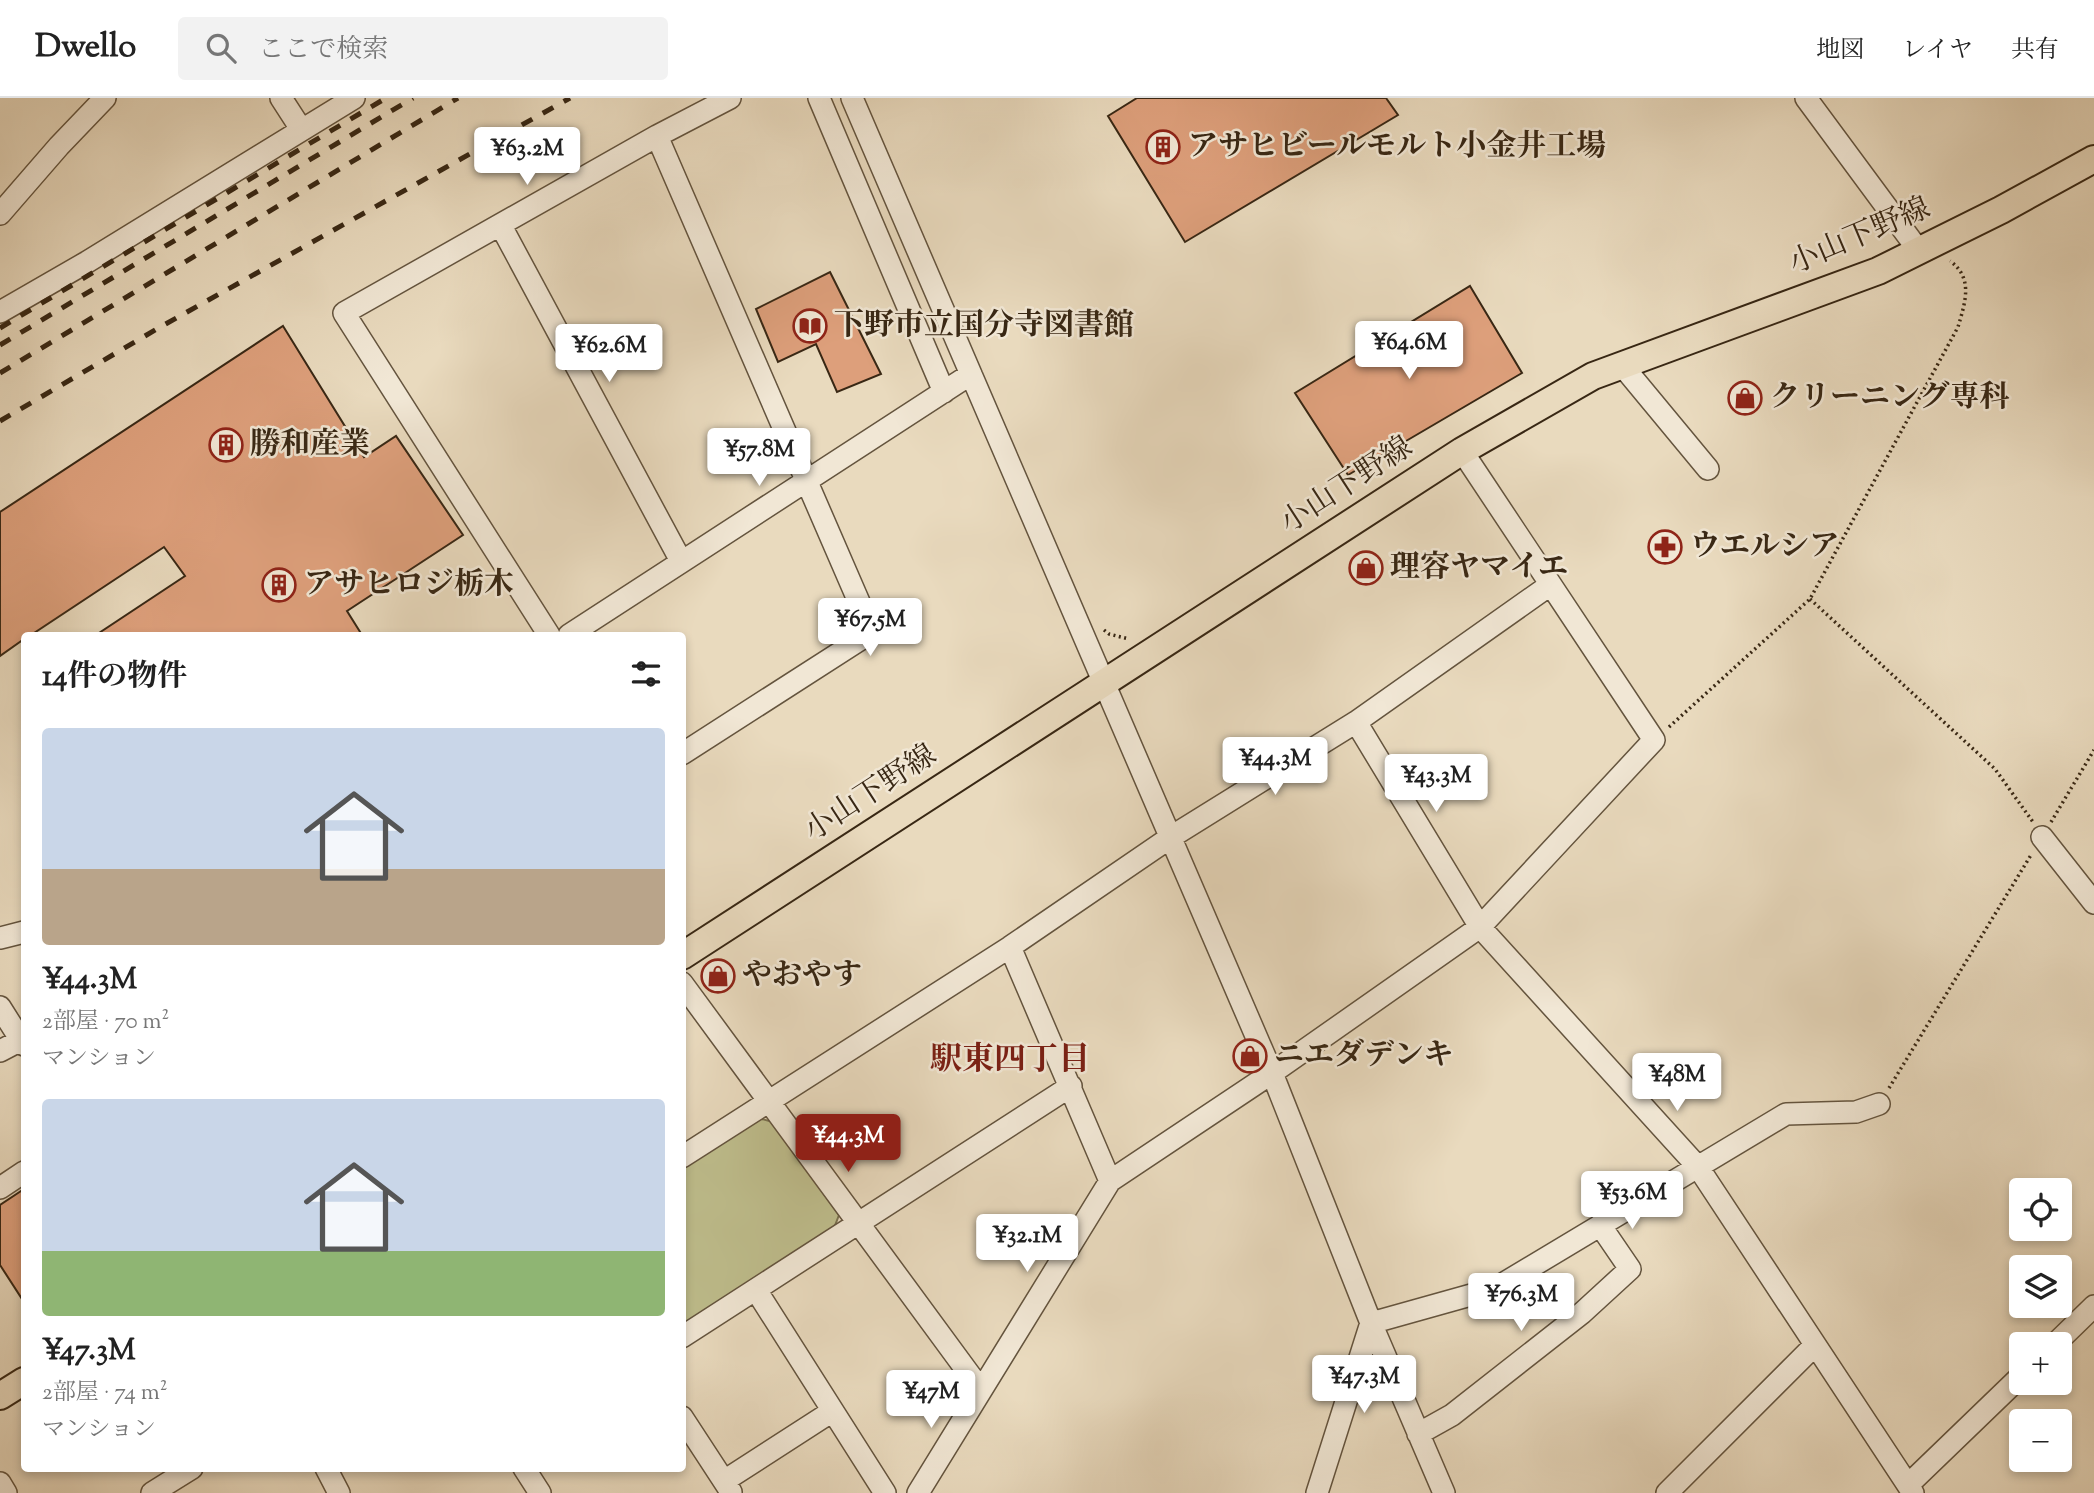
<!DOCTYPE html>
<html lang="ja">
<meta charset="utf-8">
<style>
body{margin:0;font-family:"Sorts Mill Goudy","Noto Serif JP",serif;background:#f2f2f2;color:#222;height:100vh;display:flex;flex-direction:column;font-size:26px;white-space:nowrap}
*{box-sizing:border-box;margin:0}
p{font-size:23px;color:#767676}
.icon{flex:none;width:38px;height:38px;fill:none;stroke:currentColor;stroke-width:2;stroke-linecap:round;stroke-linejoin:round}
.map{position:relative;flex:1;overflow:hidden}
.sheet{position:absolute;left:21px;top:534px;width:665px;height:840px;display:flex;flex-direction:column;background:#fff;border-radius:7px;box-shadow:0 4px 10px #0003}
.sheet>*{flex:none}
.controls{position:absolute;left:2009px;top:1080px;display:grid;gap:14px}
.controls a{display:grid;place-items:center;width:63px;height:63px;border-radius:7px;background:#fff;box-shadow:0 4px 10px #0003;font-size:35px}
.price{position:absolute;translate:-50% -60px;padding:0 16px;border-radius:7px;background:#fff;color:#222;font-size:23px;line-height:46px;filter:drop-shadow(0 2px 4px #0008)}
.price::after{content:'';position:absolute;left:50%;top:42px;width:21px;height:16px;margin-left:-10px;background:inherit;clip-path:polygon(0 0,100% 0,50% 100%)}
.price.active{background:#8f2418;color:#fff}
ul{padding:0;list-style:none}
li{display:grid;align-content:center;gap:14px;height:371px;padding:0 21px}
li span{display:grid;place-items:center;height:217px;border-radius:7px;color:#555}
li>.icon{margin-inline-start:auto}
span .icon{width:126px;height:126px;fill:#fffc;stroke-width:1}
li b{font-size:30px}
h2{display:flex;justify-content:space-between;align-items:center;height:84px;padding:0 21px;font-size:30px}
header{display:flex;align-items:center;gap:42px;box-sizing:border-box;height:98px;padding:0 35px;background:#fff;border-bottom:2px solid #e0e0e0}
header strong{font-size:33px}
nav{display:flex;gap:38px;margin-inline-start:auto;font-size:24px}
.search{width:490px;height:63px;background:#f2f2f2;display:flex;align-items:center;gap:18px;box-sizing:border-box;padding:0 24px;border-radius:7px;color:#767676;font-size:26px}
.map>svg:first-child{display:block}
.green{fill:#bebd8c;stroke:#7b7250;stroke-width:2}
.building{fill:#dd9f7b;stroke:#382714;stroke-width:2}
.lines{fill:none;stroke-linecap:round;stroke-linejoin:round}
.minor-casing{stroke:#64543e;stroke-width:24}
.major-casing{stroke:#382714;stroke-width:30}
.path{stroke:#382714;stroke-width:3.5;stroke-dasharray:2 3.5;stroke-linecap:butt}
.minor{stroke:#f1e7d5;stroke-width:21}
.major{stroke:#e9dabe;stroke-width:26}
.rail{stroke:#382714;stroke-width:5;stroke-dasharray:12 12;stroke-linecap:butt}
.labels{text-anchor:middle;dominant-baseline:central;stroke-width:5;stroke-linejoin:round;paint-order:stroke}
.poi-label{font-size:30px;font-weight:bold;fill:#382714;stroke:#f1e7d5;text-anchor:start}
.street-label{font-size:30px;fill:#382714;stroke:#f1e7d5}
.neighbourhood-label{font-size:32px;font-weight:bold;fill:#7a1f14;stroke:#f1e7d5}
</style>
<header>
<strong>Dwello</strong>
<div class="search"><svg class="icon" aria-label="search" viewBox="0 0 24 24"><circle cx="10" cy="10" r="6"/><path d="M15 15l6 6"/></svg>ここで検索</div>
<nav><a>地図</a><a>レイヤ</a><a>共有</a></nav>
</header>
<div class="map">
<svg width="2094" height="1395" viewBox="0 0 2094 1395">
<rect width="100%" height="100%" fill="#e9dabe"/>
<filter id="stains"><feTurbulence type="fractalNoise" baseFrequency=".00286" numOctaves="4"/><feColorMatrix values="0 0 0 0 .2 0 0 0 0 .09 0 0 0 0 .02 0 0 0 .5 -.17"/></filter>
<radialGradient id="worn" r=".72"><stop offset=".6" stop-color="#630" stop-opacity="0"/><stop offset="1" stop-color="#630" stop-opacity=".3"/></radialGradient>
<!-- green -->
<path class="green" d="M758,1020L773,1024L839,1117L834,1130L683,1228V1069Z"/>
<!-- building -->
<path class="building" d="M1137,0H1386L1398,17L1185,144L1108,18Z
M830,174L881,276L837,294L816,246L778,264L756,211Z
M1470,188L1522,275L1348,377L1295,295Z
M283,228L364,359L396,338L463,437L347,513L362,537H96L185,478L164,449L31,537H24V541L0,558V414Z
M24,1091V1204L0,1167V1107Z"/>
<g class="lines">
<defs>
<path id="minor" d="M281,0L301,31
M819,0L944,294
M852,0L1272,975L1371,1225L1444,1395
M1806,0L1919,153
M657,38L872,534L682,656
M0,116L59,48L105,0
M501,128L681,463
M0,214L87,164L354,0
M1621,266L1708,371
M549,537L344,215L657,38L730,0
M569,537L971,276
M1356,624L1480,829L1698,1069L1913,1395
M2042,739L2094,805
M0,840L24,834
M1010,849L1110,1083
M682,885L981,1292
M0,909L24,947
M0,953L21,942
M682,1059L1010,849L1171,739L1356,624L1550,487
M0,1090L24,1074
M756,1192L885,1395
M682,1239L1071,988
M2055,1246L2094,1208
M682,1319L731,1394
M1418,1336L1452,1317L1582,1215L1630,1171L1600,1127
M326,1370L339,1395
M524,1370L540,1395
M724,1383L831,1314
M0,1385L6,1395
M1908,1387L2021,1278
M152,1395L192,1370
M918,1395L1110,1083L1272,975L1480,829L1654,642L1462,353
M1317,1395L1371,1225L1496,1190L1786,1016L1856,1014L1879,1006
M1667,1395L1815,1247"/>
<path id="major" d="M682,858L1462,353L1593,278L1878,173L2001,112L2094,61
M0,1298L24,1283"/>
</defs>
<!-- minor casing -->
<use href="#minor" class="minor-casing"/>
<!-- major casing -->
<use href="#major" class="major-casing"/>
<!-- path -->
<path class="path" d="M1810,501L1995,671L2033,724
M1104,532L1109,536L1129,541
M1669,629L1810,501L1958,229C1965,205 1974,180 1950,163
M2051,724L2094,652
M1889,990L2031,757"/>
<!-- minor -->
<use href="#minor" class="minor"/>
<!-- major -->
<use href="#major" class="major"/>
<!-- rail -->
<path class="rail" d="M0,230L386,0
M0,247L413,0
M0,275L458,0
M0,323L162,228L570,0"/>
</g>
<!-- icons -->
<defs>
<symbol id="building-ring" viewBox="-11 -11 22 22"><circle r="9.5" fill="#f1e7d5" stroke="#8f2418" stroke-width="1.5"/><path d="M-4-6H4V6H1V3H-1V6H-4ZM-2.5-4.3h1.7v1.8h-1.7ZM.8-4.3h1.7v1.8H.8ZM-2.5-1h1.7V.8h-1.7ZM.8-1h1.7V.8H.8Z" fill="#8f2418"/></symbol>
<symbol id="library-ring" viewBox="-11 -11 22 22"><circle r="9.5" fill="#f1e7d5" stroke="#8f2418" stroke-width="1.5"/><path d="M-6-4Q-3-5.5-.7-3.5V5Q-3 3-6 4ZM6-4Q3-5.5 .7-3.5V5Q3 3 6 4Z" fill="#8f2418"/></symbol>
<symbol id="shop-ring" viewBox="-11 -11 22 22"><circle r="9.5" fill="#f1e7d5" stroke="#8f2418" stroke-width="1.5"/><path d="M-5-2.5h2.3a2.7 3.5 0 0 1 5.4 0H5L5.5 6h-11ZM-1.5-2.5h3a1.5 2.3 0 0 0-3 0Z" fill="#8f2418"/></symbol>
<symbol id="pharmacy-ring" viewBox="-11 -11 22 22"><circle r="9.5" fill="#f1e7d5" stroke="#8f2418" stroke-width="1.5"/><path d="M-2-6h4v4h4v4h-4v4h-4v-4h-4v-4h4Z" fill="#8f2418"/></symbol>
</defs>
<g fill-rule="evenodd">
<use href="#building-ring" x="1144" y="30" width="38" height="38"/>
<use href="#library-ring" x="791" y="209" width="38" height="38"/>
<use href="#shop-ring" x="1726" y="281" width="38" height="38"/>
<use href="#building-ring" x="207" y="328" width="38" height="38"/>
<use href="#pharmacy-ring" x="1646" y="430" width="38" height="38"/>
<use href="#shop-ring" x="1347" y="451" width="38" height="38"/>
<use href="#building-ring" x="260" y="468" width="38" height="38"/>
<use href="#shop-ring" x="699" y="859" width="38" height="38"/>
<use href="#shop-ring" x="1231" y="939" width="38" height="38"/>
</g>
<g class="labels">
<!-- poi labels -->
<g class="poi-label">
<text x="1188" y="49">アサヒビールモルト小金井工場</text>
<text x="834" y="228">下野市立国分寺図書館</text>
<text x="1770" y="300">クリーニング専科</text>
<text x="250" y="347">勝和産業</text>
<text x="1690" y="449">ウエルシア</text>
<text x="1390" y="470">理容ヤマイエ</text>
<text x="304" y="487">アサヒロジ栃木</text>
<text x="742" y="878">やおやす</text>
<text x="1274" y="958">ニエダデンキ</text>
</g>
<!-- street labels -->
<g class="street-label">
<text transform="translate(1860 139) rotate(-23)">小山下野線</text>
<text transform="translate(1347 388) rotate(-33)">小山下野線</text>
<text transform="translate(871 696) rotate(-33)">小山下野線</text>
</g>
<!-- neighbourhood labels -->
<g class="neighbourhood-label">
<text x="1010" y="963">駅東四丁目</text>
</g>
</g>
<rect width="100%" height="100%" filter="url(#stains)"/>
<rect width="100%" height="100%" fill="url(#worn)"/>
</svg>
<div class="controls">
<a><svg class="icon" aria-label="locate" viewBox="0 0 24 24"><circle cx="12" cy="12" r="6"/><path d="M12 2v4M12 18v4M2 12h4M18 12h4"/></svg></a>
<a><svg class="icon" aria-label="layers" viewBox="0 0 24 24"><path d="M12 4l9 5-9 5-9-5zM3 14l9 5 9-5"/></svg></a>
<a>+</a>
<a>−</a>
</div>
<b class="price" style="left:527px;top:89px">¥63.2M</b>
<b class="price" style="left:1409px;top:283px">¥64.6M</b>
<b class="price" style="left:609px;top:286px">¥62.6M</b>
<b class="price" style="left:759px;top:390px">¥57.8M</b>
<b class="price" style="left:870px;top:560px">¥67.5M</b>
<b class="price" style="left:1275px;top:699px">¥44.3M</b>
<b class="price" style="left:1436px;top:716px">¥43.3M</b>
<b class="price" style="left:1677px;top:1015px">¥48M</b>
<b class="price active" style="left:848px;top:1076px">¥44.3M</b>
<b class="price" style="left:1632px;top:1133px">¥53.6M</b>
<b class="price" style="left:1027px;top:1176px">¥32.1M</b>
<b class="price" style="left:1521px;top:1235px">¥76.3M</b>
<b class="price" style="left:1364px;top:1317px">¥47.3M</b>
<b class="price" style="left:931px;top:1332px">¥47M</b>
<section class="sheet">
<h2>14件の物件<svg class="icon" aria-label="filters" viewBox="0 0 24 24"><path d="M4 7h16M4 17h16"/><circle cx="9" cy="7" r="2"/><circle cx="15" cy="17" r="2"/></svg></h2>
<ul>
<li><span style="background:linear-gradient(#c9d6e8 65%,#b9a48a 0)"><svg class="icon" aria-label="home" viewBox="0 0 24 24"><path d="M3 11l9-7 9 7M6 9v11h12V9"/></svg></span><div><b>¥44.3M</b><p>2部屋 · 70 m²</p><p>マンション</p></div></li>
<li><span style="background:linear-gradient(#c9d6e8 70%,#8fb573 0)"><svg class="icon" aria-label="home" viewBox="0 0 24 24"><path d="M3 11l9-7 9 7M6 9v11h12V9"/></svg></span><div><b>¥47.3M</b><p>2部屋 · 74 m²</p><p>マンション</p></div></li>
</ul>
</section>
</div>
